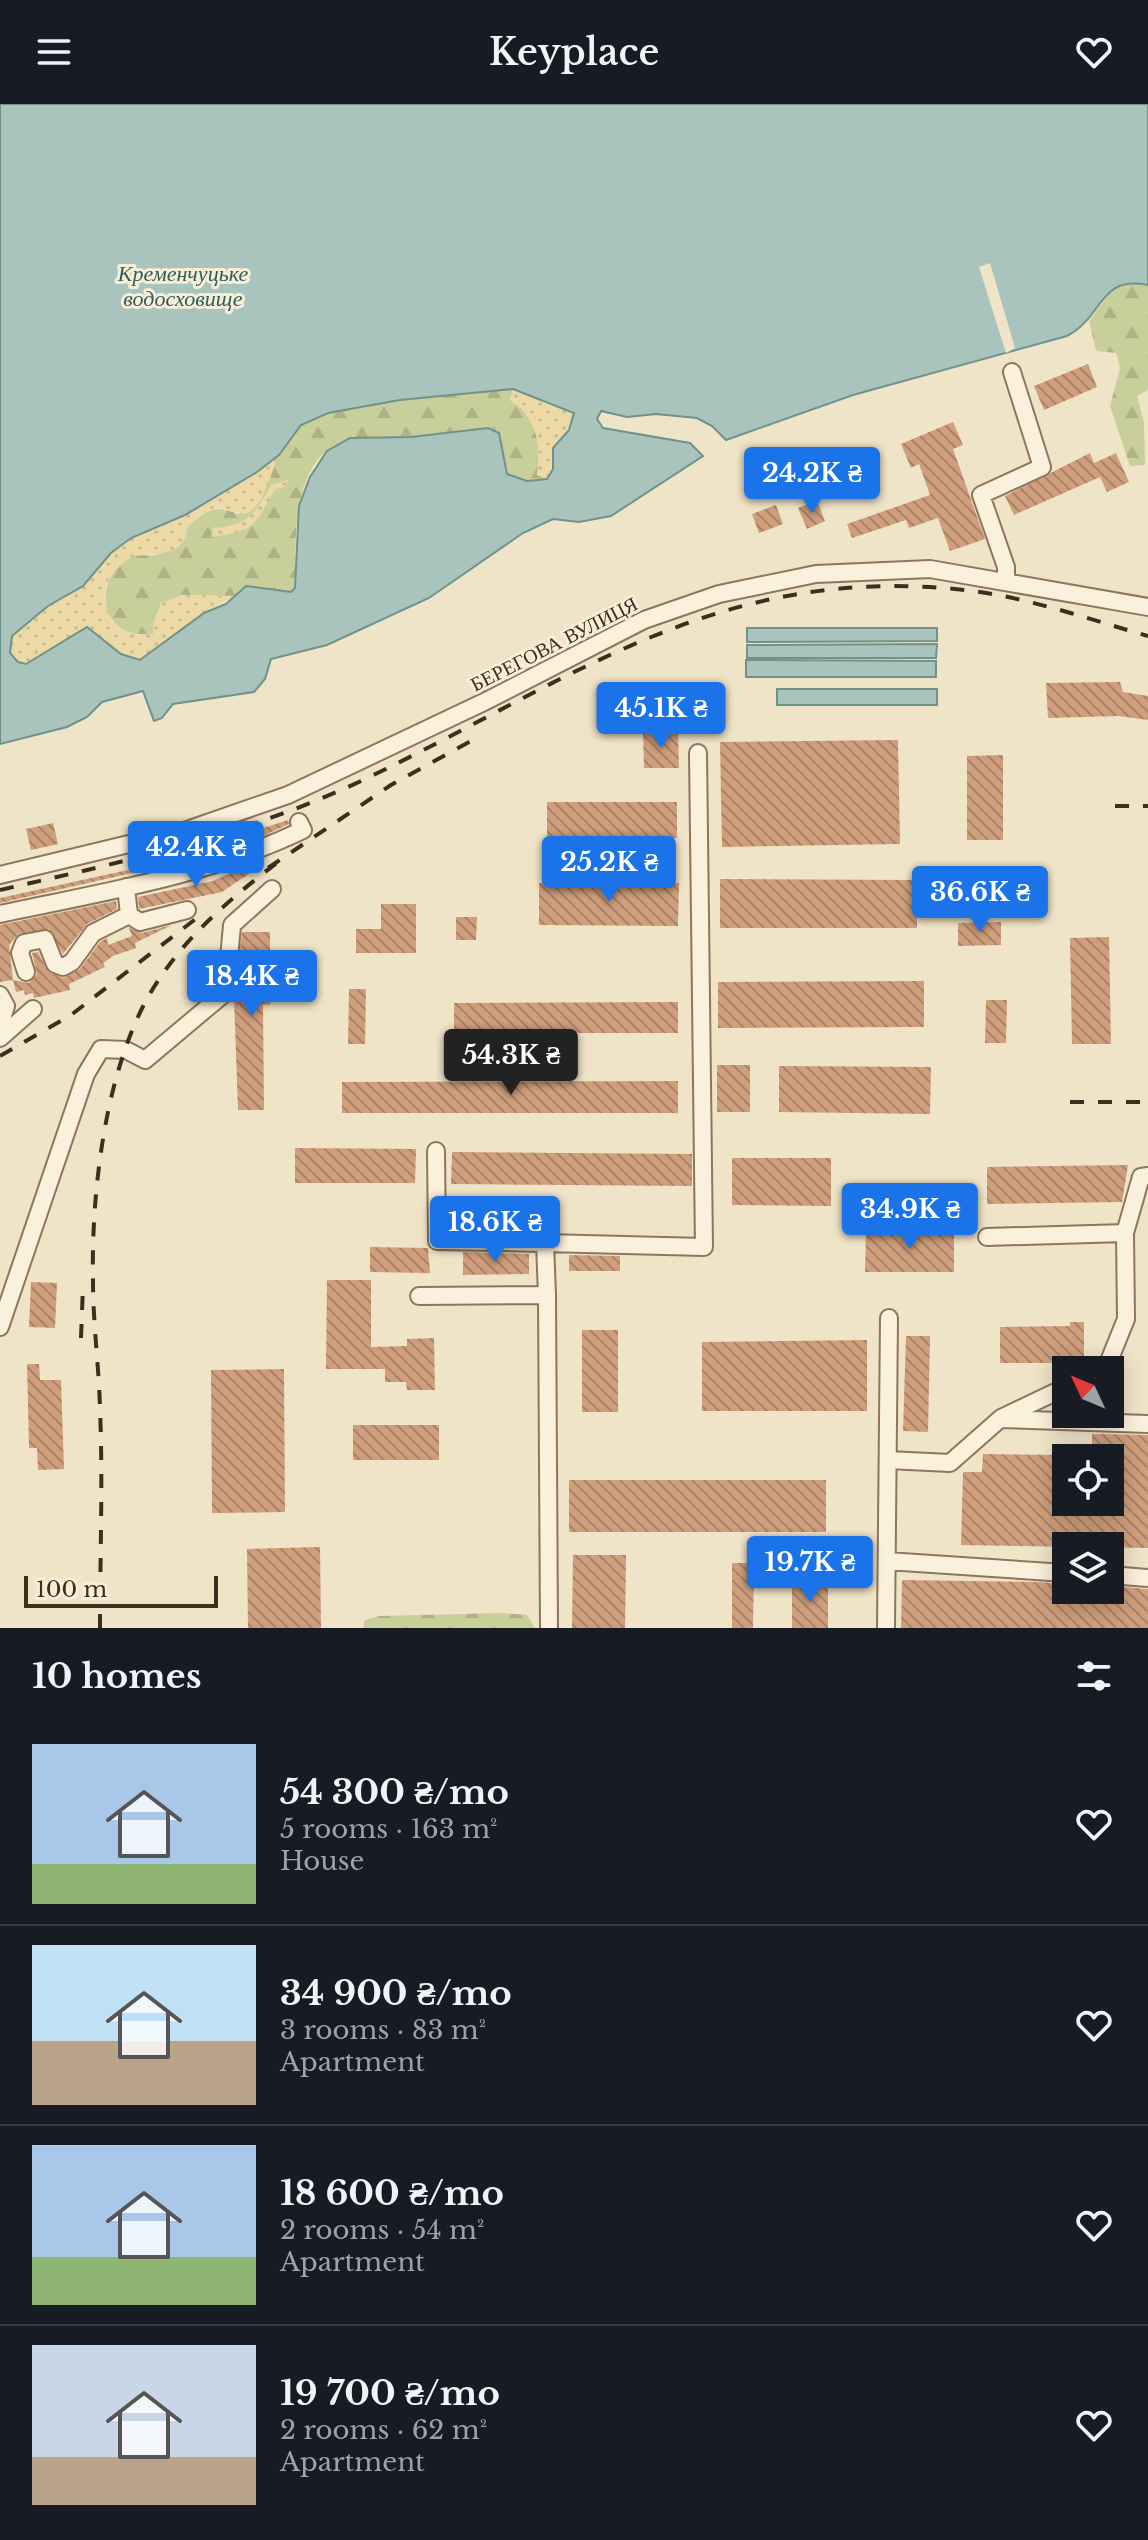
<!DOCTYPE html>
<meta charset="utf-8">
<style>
body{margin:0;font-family:"Libre Baskerville",serif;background:#242831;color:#f1f3f6;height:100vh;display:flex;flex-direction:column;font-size:30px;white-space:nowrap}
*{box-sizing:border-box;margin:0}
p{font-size:26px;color:#9ea1a6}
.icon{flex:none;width:44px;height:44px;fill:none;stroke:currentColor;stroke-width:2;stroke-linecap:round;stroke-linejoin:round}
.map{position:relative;height:1524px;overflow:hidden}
.details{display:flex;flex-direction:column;background:#171b24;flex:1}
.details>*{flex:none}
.needle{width:52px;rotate:314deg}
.fabs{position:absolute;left:1052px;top:1252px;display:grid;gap:16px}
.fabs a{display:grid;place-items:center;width:72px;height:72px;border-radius:0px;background:#171b24;box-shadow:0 4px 20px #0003;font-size:40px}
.scale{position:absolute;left:24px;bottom:20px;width:194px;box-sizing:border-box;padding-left:8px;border:4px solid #3d2e20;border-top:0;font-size:22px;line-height:28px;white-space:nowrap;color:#3d2e20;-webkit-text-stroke:6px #f7eed8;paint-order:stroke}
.price{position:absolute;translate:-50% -68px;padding:0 18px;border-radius:8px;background:#1a73e8;color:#fff;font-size:26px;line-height:52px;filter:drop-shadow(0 2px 4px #0008)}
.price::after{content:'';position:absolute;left:50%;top:48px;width:24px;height:18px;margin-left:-12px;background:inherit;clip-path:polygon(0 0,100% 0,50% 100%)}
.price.on{background:#222;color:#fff}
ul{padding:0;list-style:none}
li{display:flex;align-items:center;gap:24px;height:200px;padding:0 32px}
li+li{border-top:2px solid #363941}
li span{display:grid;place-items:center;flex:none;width:224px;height:160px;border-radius:0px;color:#555}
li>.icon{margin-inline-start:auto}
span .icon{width:96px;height:96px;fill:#fffc;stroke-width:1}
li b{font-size:34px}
h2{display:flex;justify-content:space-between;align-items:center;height:96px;padding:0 32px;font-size:34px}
header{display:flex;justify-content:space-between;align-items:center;height:104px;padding:0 32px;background:#171b24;font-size:36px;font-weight:600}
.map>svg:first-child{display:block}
.forest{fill:url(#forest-firs)}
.sand{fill:url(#sand-dots)}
.water{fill:#a9c4bc;stroke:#6f938a;stroke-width:2;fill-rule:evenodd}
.pier{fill:#f0e4c8}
.building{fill:url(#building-back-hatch)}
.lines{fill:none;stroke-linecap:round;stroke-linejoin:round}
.minor-casing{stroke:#8d765c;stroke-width:20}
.minor{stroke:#faf1dc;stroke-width:16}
.rail{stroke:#3d2e20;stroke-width:4;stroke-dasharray:14 14;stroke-linecap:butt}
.labels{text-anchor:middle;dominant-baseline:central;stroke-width:6;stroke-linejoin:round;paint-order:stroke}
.street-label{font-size:20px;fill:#3d2e20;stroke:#f7eed8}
.water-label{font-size:22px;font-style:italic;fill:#2f5d5a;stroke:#f7eed8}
</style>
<header><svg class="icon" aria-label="menu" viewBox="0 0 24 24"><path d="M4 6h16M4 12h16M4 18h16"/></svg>Keyplace<svg class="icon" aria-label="heart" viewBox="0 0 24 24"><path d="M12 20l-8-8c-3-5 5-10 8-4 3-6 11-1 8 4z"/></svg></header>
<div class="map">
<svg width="1148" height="1524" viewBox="0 0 1148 1524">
<defs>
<pattern id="forest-firs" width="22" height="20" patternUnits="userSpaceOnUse" patternTransform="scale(2)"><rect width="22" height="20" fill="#c9cf9b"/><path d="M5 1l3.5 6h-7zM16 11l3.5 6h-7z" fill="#aeb285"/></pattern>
<pattern id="sand-dots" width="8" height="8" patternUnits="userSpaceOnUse" patternTransform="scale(2)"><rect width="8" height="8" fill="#ecd9a5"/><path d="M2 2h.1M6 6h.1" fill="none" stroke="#cbbb8e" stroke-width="1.8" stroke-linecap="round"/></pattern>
<pattern id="building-back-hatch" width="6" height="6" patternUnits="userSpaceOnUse" patternTransform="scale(2)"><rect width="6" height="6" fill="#cf9f7d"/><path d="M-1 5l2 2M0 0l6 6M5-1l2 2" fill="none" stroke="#a98266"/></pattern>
</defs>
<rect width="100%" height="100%" fill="#f0e4c8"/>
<!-- forest -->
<path class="forest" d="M1123,179L1148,181V286L1137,292L1144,318L1145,361L1130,362L1110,302L1120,264L1116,249L1096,247L1089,217L1115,182Z
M513,285L510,296C537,312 542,343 537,371L547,375L527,377L507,370L499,329L488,324C463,327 439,330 414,332C353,337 314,325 299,404C294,430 296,458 295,484L291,488L246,482L235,492L182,491L154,516V530C136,531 121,530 111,514C98,493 110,461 134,452C141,450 151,453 158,450C167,447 177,440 185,435L188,422C209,406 212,400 238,410L257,401C268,376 278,337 301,321C344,292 459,291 513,285Z
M501,1509L527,1511L535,1524H363L365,1516L379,1512Z"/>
<!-- sand -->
<path class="sand" d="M524,282L544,299L574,309L569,326L553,344V365L547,375L537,371C542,343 537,312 510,296L513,285Z
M279,351C272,366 267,390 255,403C244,416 234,405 221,404C209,402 197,415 188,422C186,430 186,438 178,443C164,452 149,448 135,452C119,456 103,479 105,495C107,505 109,517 118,523C129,532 140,531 153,530L154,516L161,499L182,491L235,492L204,509L140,556L121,550L87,523L26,560L18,558L10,549L12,532L48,502L83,482L111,449L131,434L185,411L257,368Z
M288,376L285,383L275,385C255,422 254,427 211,433L213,424C247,423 256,408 271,381Z"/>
<!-- water -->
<path class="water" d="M0,0H1148V181C1098,171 1105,212 1067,232L853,291L726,336L712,322L697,314L656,310L627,313L601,307L597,315L603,324L690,339L703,352L611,412L579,418L553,415L523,429L429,494L327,541L271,555L265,575L254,588L173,600L162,614L154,617L143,587L102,598L87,613L67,623L0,640ZM513,285L574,309L569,326L553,344V365L547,375L527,377L507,370L499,329L488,324L411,333L350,334L327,347L310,373L299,402L295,484L291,488L246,482L226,500L204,509L140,556L121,550L87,523L26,560L18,558L10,549L12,532L48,502L83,482L111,449L131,434L185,411L257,368L279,351L301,321L328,309L400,296Z
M747,524H937V537L747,538Z
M937,540L936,554H747V541Z
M746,556L936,557V573H746Z
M777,585H937V601H777Z"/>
<!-- pier -->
<path class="pier" d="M990,159L1015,244L1006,249L979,163Z"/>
<!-- building -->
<path class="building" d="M1088,260L1097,283L1044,306L1034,282Z
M953,318L963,341L953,345L985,435L950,447L938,414L909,424L906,416L852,434L847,420L930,391L919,360L911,364L901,340Z
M1090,349L1094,359L1116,349L1129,378L1107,388L1100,373L1014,411L1005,392Z
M817,397L825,417L807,425L798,404Z
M776,401L783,420L759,429L752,410Z
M1120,578L1123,588L1148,592V616L1119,612L1048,614L1046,579Z
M678,627L679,664H644L643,628Z
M898,636L900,740L722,743L720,638Z
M1003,651V736H967V652Z
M547,698H677V734L547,735Z
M288,716L289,720L263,732L189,756L0,799V794L146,762Z
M53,719L58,740L31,746L26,725Z
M252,759L256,765L222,788L139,805L138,793L213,777Z
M720,775L917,776V824H720Z
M539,779H679L678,822L539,821Z
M116,797L117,805L87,820L63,850L49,825L18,830L9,841L13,876L0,878V821Z
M381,800H416V849H356V825H381Z
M456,813H477L476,836H456Z
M1001,818V841L958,842V819Z
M172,821L135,839L136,844L113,852L103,859L105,863L69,880L70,886L34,894L33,889L25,891L24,886L16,888L13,876L29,879L37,870L32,849L38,848L48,868L64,874L80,865L100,838L107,834L108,841L132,832L129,824L142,829Z
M242,828H270V901L263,900L264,1006H238L234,894Z
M1109,833L1111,940H1072L1070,834Z
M924,877V923L718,924V878Z
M349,885H366L365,940H348Z
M986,896H1007L1006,939H985Z
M678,898V929H454V899Z
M717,961H750V1008H717Z
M779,962L931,963L930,1010L779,1008Z
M678,977V1009H342V978Z
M295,1044L416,1045L415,1079H295Z
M452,1048L692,1050V1082L451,1080Z
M732,1054H831V1102L732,1101Z
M1128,1061L1122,1098L987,1100V1063Z
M866,1125H954V1168H865Z
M370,1143L428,1144L430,1169L370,1168Z
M463,1148L529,1150V1170L463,1171Z
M569,1151L620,1152V1167H569Z
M327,1176H371V1243L407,1242V1235L434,1234L435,1286H407L406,1278H385V1265H326Z
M31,1178L57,1179L55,1224L29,1223Z
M1070,1218H1084V1254H1071V1259H1000V1223L1070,1222Z
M582,1226H618V1308H582Z
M906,1232H930L928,1328L903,1327Z
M867,1236V1307H702V1238Z
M27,1260H39L40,1276H61L64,1365L38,1366L37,1344H29Z
M284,1265L285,1408L212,1409L211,1266Z
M353,1321H439V1356H353Z
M1092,1330L1148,1331V1444L961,1441L963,1368H982L983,1350L1066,1351V1398H1110V1354H1092Z
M569,1376H826V1428H569Z
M320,1443L321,1524H248L247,1445Z
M573,1451H626L625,1524H572Z
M732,1459H754L753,1524H732Z
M792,1476H828V1524H792Z
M902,1476L1037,1478L1066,1480V1486H1110V1482L1148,1485V1524H901Z"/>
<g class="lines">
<defs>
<path id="minor" d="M1006,477V463L981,391L1042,363L1012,268
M0,771L187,726L288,691L484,598L644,516L719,490L816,470L930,465L1148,503
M0,810C103,788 207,772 303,726L299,718
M129,811L140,818L187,806
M26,868L20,849L24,839L45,835L55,860L63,863L72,858L93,829L129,811L126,783
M0,891L6,902L0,921
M0,934L33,905
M436,1047L437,1137L545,1139L547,1191
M1125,1129L1141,1073L1148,1072
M987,1133L1125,1129L1126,1215L1107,1262L1100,1266
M545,1139L704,1143L698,649
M419,1192L547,1191L549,1524
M0,1223L86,970L101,945L126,946L145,956L226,888L232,821L272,785
M1001,1314L1066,1283
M888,1356L950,1359L1000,1315L1148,1320
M887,1457L1066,1469
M1110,1471L1148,1474
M886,1524L889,1214"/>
</defs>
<!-- minor casing -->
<use href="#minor" class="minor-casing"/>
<!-- minor -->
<use href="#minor" class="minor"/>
<!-- rail -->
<path class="rail" d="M1115,702H1148
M268,764L391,681L471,637
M0,786C123,758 246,731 361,677C571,577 718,459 965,486C1027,493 1088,515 1148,532
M0,952L71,911L202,810
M1070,998H1148
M81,1234L83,1182
M100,1524C100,1451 103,1378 100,1305C99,1262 93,1220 93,1177C91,1090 105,970 148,893C180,837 227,797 278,758"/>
</g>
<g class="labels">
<!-- street labels -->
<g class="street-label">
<text transform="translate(554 540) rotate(-27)">БЕРЕГОВА ВУЛИЦЯ</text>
</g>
<!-- water labels -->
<g class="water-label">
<text x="183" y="169">Кременчуцьке<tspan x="183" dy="25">водосховище</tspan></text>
</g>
</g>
</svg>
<div class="fabs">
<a><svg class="needle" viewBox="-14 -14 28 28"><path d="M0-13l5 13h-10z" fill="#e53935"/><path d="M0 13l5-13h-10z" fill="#9ea1a6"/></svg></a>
<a><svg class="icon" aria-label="locate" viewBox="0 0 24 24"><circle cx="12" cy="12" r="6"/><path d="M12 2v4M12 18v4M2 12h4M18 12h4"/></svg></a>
<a><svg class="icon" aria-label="layers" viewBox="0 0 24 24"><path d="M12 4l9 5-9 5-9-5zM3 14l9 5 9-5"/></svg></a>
</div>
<div class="scale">100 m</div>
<b class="price" style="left:812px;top:411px">24.2K ₴</b>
<b class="price" style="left:661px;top:646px">45.1K ₴</b>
<b class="price" style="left:196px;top:785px">42.4K ₴</b>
<b class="price" style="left:609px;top:800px">25.2K ₴</b>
<b class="price" style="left:980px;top:830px">36.6K ₴</b>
<b class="price" style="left:252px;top:914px">18.4K ₴</b>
<b class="price on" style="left:511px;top:993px">54.3K ₴</b>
<b class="price" style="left:910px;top:1147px">34.9K ₴</b>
<b class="price" style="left:495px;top:1160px">18.6K ₴</b>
<b class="price" style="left:810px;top:1500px">19.7K ₴</b>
</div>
<section class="details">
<h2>10 homes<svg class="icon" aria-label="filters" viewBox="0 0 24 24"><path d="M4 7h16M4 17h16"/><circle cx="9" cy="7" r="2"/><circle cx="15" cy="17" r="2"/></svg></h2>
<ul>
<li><span style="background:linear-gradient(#a9c7e8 75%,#8fb573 0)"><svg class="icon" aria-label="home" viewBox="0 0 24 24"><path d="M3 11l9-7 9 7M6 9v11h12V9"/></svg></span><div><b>54 300 ₴/mo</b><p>5 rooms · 163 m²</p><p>House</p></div><svg class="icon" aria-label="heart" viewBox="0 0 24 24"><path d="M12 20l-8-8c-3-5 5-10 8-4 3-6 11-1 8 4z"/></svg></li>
<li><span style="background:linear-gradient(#bfe0f5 60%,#b9a48a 0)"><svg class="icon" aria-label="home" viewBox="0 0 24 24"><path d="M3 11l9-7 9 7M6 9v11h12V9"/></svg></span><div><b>34 900 ₴/mo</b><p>3 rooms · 83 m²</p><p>Apartment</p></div><svg class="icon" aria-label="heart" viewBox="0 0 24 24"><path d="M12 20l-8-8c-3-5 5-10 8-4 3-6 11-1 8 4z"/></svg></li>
<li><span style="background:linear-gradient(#a9c7e8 70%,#8fb573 0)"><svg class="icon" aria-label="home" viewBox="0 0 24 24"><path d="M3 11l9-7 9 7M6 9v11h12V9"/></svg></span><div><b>18 600 ₴/mo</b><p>2 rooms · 54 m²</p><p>Apartment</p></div><svg class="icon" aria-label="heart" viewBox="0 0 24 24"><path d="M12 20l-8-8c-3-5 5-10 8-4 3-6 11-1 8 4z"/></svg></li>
<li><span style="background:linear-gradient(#c9d6e8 70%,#b9a48a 0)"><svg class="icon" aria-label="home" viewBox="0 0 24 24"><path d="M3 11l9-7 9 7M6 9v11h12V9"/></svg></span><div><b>19 700 ₴/mo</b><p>2 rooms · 62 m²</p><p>Apartment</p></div><svg class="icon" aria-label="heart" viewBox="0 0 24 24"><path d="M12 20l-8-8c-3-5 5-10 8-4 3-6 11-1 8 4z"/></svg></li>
</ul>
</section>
